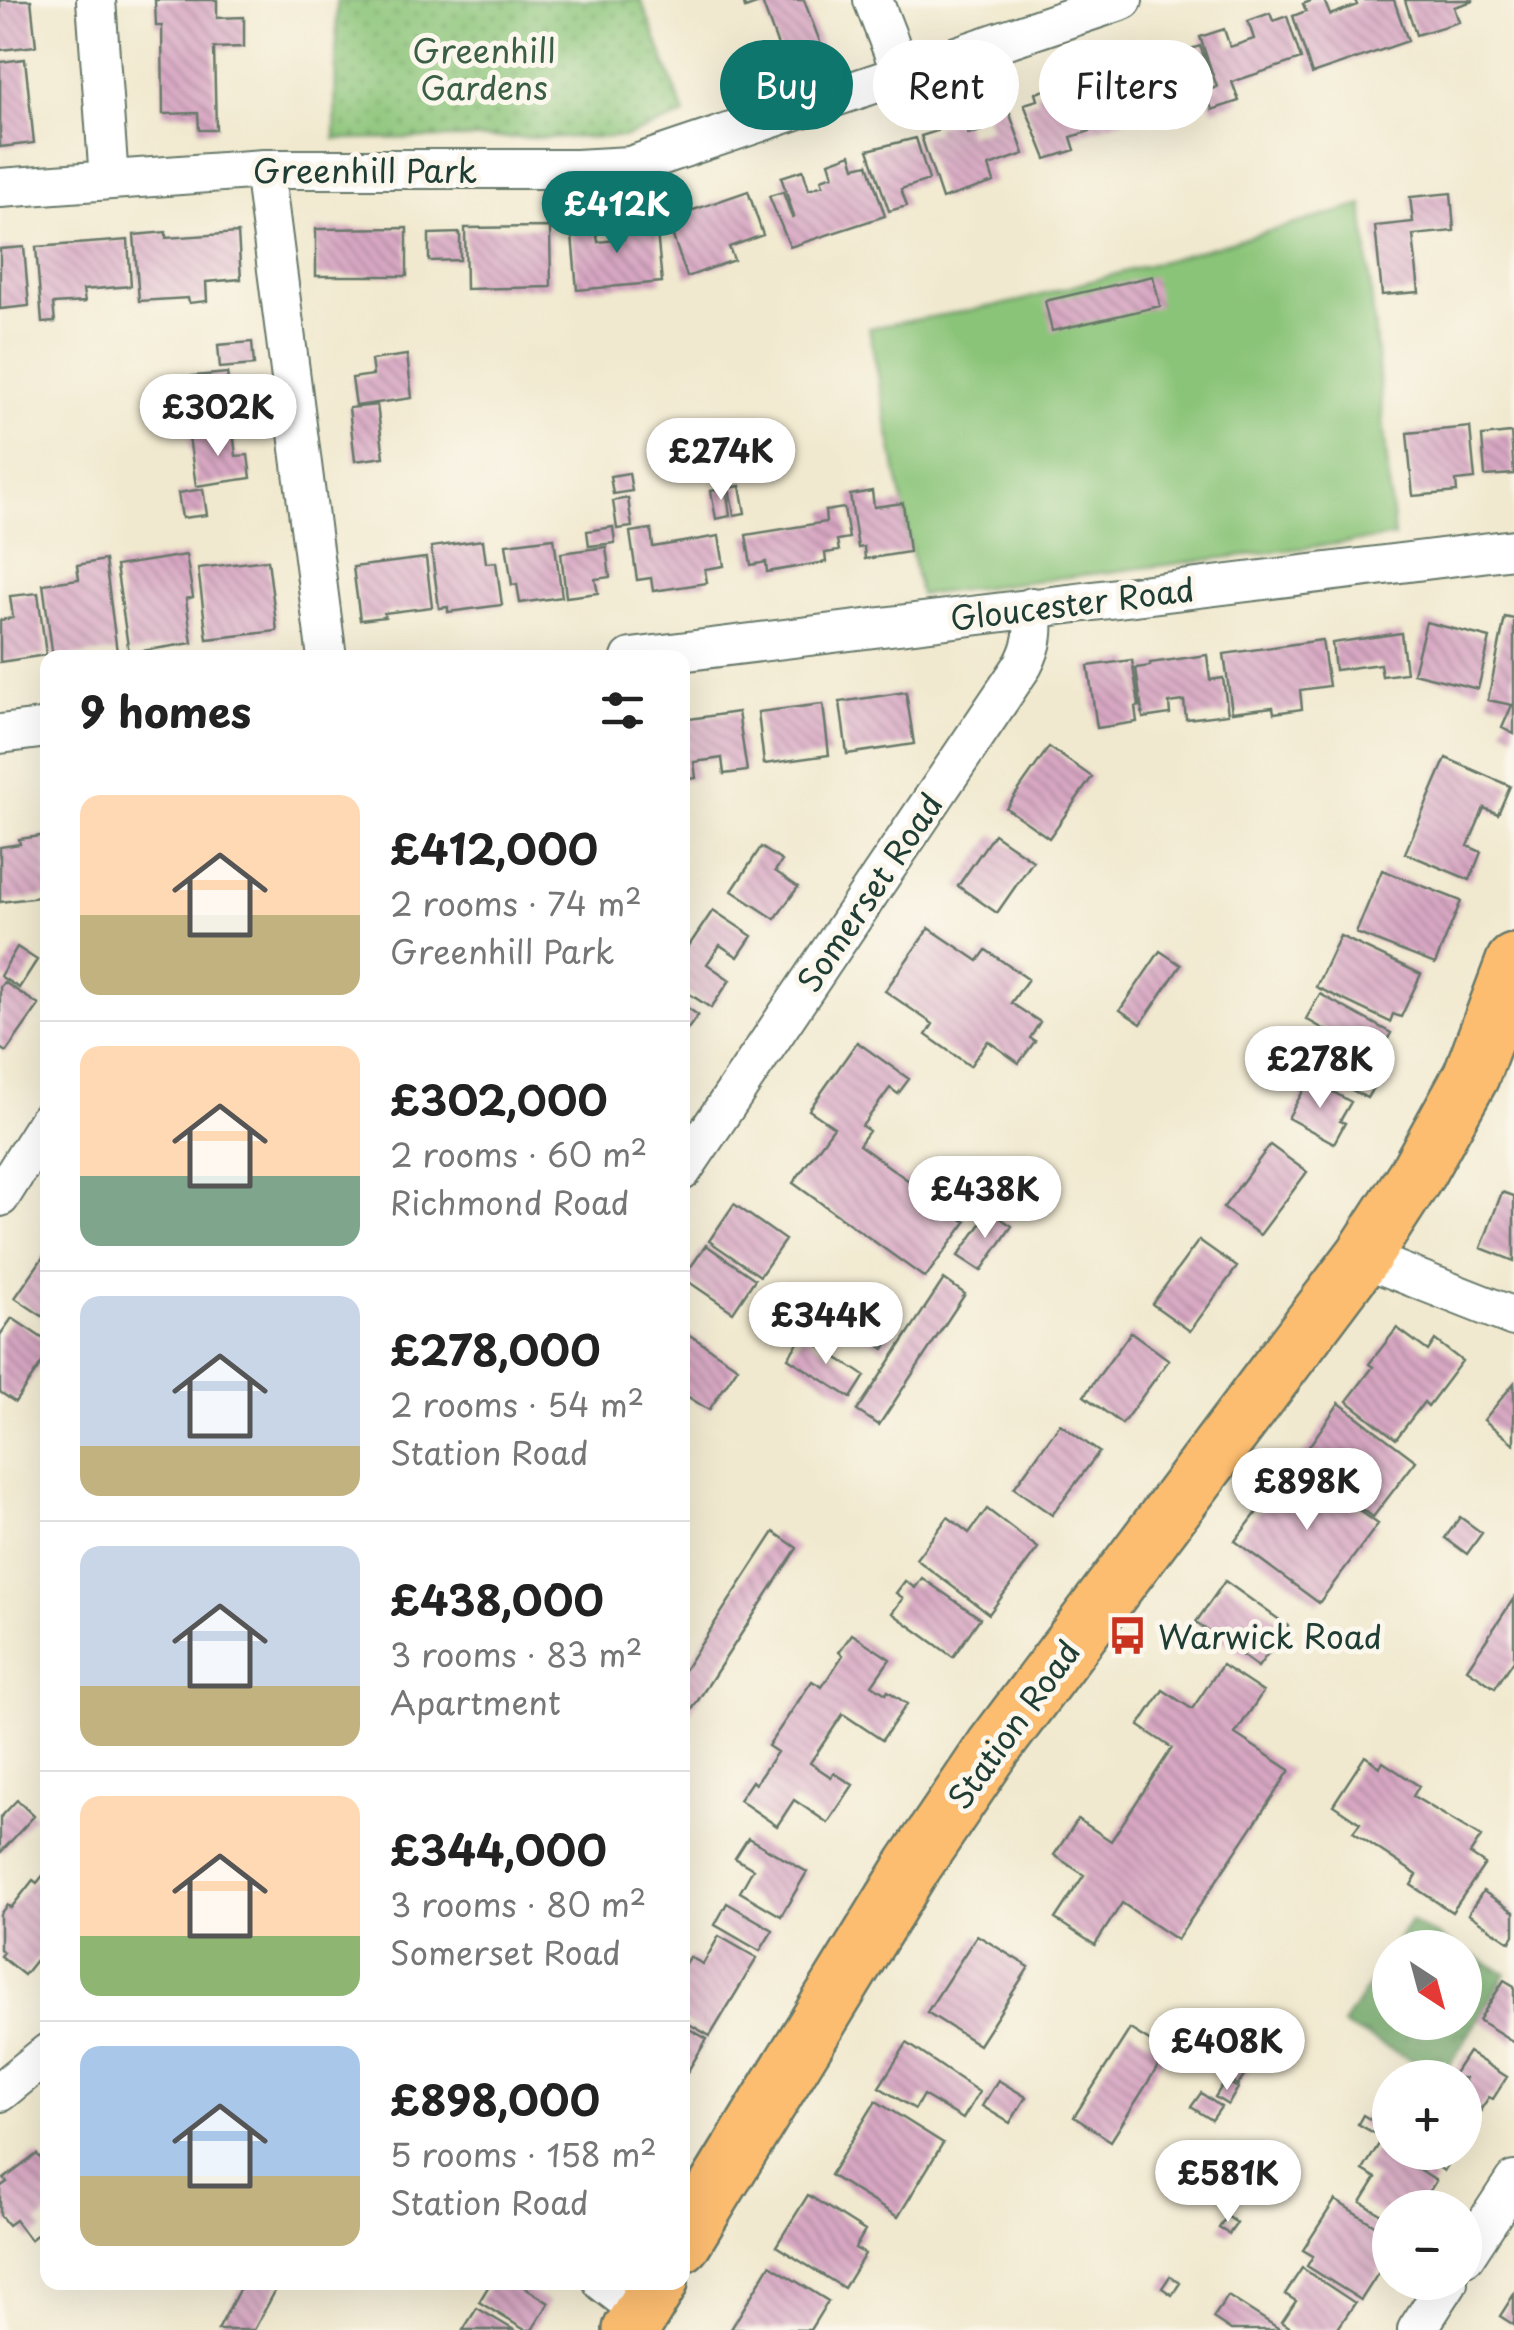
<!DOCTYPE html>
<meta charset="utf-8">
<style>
body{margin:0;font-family:"Playpen Sans",sans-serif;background:#f6f6f6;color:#222;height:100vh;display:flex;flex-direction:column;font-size:38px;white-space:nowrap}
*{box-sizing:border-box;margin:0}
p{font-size:32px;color:#767676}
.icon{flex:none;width:55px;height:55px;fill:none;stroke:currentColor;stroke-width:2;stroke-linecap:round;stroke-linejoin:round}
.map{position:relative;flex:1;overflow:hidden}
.panel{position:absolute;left:40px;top:650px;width:650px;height:1640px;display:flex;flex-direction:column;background:#fff;border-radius:20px;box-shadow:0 10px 40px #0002}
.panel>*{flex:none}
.guide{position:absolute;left:720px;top:40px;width:642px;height:90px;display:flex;gap:20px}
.needle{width:65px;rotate:144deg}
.tools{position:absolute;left:1372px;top:1930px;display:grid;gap:20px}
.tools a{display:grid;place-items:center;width:110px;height:110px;border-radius:50%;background:#fff;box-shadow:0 10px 40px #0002;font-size:50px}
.price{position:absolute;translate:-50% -85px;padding:0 22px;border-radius:35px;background:#fff;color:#222;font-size:32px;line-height:65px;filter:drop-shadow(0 2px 5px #0008)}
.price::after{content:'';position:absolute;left:50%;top:60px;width:30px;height:22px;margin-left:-15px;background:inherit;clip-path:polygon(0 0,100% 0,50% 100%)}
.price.selected{background:#0f766e;color:#fff}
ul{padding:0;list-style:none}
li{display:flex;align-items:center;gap:30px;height:250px;padding:0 40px}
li+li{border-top:2px solid #e0e0e0}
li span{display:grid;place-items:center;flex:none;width:280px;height:200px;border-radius:20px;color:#555}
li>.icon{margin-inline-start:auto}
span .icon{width:120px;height:120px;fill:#fffc;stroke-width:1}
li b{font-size:42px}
h2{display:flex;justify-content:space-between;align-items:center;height:120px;padding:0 40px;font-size:42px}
.tag{padding:0 35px;border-radius:45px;background:#fff;box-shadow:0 10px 40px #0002;font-size:35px;line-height:90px}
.tag.selected{background:#0f766e;color:#fff}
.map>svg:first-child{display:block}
.green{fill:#8ac478;stroke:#548056;stroke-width:2.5}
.forest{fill:url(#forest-crowns);stroke:#47744e;stroke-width:2.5}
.park{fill:url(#park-dots);stroke:#548056;stroke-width:2.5}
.building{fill:url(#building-back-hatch)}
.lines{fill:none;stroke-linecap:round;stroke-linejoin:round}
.street-casing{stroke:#68796a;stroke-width:42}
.primary-casing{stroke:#68796a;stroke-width:60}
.street{stroke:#fff;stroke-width:38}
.primary{stroke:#fcbd6f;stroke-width:55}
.labels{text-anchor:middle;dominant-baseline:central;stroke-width:10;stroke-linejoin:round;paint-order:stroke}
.park-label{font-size:32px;fill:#3a5f45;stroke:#fbf7ec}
.street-label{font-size:32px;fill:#1f3d34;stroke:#fbf7ec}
.poi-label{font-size:32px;fill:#1f3d34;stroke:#fbf7ec;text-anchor:start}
</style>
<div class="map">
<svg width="1514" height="2330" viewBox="0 0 1514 2330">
<defs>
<pattern id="forest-crowns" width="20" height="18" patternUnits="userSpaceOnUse" patternTransform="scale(2.5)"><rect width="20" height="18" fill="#6faa68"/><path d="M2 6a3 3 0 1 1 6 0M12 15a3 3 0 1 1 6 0" fill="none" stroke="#5b8c56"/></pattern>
<pattern id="park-dots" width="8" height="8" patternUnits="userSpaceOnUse" patternTransform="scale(2.5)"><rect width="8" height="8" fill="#8ac478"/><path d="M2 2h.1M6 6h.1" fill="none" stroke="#70a063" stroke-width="1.8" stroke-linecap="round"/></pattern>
<pattern id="building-back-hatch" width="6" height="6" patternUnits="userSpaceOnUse" patternTransform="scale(2.5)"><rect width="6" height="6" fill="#d8a7c3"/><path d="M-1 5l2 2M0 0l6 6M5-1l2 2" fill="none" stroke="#af899f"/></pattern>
</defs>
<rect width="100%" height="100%" fill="#fbf7ec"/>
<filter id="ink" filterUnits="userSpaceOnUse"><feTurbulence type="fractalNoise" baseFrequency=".01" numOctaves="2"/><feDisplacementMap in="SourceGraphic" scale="20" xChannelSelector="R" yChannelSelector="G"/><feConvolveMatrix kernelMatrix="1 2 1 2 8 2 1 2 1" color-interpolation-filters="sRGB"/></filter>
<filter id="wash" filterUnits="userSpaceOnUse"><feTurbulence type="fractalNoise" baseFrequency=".0048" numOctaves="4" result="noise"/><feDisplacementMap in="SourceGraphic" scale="40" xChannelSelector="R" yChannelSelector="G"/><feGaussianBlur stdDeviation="2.25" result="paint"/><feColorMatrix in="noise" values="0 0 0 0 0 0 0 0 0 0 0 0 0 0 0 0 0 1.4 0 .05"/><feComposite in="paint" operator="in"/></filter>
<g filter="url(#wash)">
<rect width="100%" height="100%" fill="#f1e9cf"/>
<!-- green -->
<path class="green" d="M1363,205L1394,537L920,595L869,328L1016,302Z"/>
<!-- forest -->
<path class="forest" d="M1410,1921L1458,1947H1393Z
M1465,1951L1506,1973L1443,2076L1343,2025L1390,1952V2022H1465Z"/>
<!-- park -->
<path class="park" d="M337,0H641L685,115L625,137L335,139Z"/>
<g id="blocks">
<!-- building -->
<path class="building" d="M0,0H31L36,46L0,50Z
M155,0H217V18L244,17V47L214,48L216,130H199L198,113L163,114L162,26H156Z
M743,0H804L828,63L785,79L778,59L782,57L762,2L745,8Z
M1313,0H1324L1330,15L1357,5L1355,0H1394L1408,41L1312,74L1293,16L1306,11L1303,4Z
M1405,0H1473V1L1454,7L1459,22L1416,35Z
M1270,13L1273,21L1287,16L1301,59L1232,82L1239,101L1212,110L1206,91L1217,87L1200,37L1224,29L1230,47L1254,39L1248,21Z
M1200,46L1210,72L1196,77L1187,50Z
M1167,47L1184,96L1139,112L1126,76L1150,67L1146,55Z
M25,59L34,143L0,147V62Z
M1109,70L1125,120L1071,137L1075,150L1046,159L1024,104L1038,100L1036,93L1060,85L1065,103L1091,95L1085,77Z
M1006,103L1024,154L989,166L994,182L942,199L921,136L937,131L935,127L962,118L968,135L990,128L985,110Z
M916,138L929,180L901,189L907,206L889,211L868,150Z
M851,154L855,167L868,164L885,216L790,247L769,196L783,192L792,217L794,216L781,177L803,170L809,190L823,185L821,179L833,175L829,162Z
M748,191L763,235L729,247L734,260L687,277L667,219Z
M1451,193L1454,231L1413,235L1419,292L1382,295L1375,226L1413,222L1410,197Z
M646,218V223H656L662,282L577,290L571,225L595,223L598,242L624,239L622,221Z
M550,227L551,287L466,289L465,228Z
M407,228V276H316V229Z
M166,232V238L238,233L241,279L206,282L207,301L189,303L188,298L139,301L134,235Z
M460,233V260L429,261V234Z
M128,240L131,286L83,290L85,302L53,304L55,322L42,323L36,247Z
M24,247L29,306L0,309V249Z
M1153,276L1160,306L1052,331L1045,301Z
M252,342L254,365L220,368L218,345Z
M407,355L412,398L356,406L352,378L373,375L371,360Z
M227,373L230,397L245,395L247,424L188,430L184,377Z
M377,405L384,457L355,461L349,408Z
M1470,427L1475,479L1456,481L1457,492L1413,496L1407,433Z
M233,431L236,456L248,455L251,478L196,486L189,437Z
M1511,433L1514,474L1485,476L1482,436Z
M629,473L632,491L613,494L610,476Z
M740,486L745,513L734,515L729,488Z
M726,488L730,516L716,519L711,491Z
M203,489L207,515L182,518L178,493Z
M872,491L874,507L903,503L909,552L865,559L864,547L858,548L850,495Z
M628,498L632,527L617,529L613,501Z
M844,508L849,538L837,540L839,551L825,553L826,562L767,572L766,562L751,565L746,535L826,522L825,511Z
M613,527L615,543L589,546L587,531Z
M651,529L653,547L719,536L724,566L705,569L707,583L653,591L651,578L637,580L630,532Z
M554,538L562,597L520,603L517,584L512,585L506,544Z
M483,540L486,563L496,562L502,605L448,612V607L439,608L431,547Z
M606,547L610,577L595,579L598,593L566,597L561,553Z
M186,555L193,597L186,599L192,643L129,653L116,566Z
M426,558L432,607L384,613L385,617L360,620L353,567Z
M105,560L117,652L53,658L43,584L79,579L77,565Z
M268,560L277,631L207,639L198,568Z
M38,593L46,655L0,662V620L13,618L10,596Z
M1505,617L1514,619V734L1502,728L1512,705L1488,700Z
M1426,622L1490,638L1478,689L1413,673Z
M1401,633L1406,673L1382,676L1380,664L1335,670L1332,643Z
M1322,640L1329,686L1300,690L1302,709L1274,713L1273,707L1232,712L1224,654Z
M1207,655L1210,680L1223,678L1228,714L1186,719L1184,701L1169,703L1170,714L1143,718L1136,668L1150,666V663Z
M1132,660L1139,706L1135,707L1137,722L1097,728L1088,666Z
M906,692L914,744L847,754L840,702Z
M823,704L829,755L764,764L758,712Z
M738,712L747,771L724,774L722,758L709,760L694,762L696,778L682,780V720Z
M1049,747L1092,777L1049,838L1006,808Z
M1446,758L1510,786L1498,814L1484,808L1468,846L1481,852L1470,880L1405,853Z
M994,834L1033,861L997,913L958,886Z
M48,835V896L0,902V847L20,844L19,839Z
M761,847L782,861L775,871L798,887L775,919L732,891Z
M1382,870L1461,901L1435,964L1356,933Z
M713,910L752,936L738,957L720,945L707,964L730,980L711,1008L682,989V956Z
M929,928L978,961L986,950L1028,979L1011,1003L1040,1022L1030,1038L1035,1041L1019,1063L988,1041L970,1066L926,1035L933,1024L885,991Z
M1340,936L1421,974L1401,1017L1393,1014L1390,1022L1316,987Z
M17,947L37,960L19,988L0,976Z
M1160,951L1181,965L1141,1024L1120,1010Z
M4,982L39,1005L6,1052L0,1048V987Z
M1320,994L1391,1033L1371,1069L1381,1074L1367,1098L1315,1070L1334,1035L1306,1019Z
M682,1004L698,1015L682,1037Z
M857,1042L909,1079L898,1094L890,1088L862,1126L869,1131L859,1145L966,1222L925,1278L793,1183L834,1127L809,1110Z
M1310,1079L1351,1102L1340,1121L1345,1123L1334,1143L1288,1118Z
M1270,1145L1307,1172L1260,1235L1223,1208Z
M1502,1192L1514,1196V1261L1481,1248Z
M734,1204L785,1240L760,1276L709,1241Z
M990,1211L1012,1226L981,1271L958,1256Z
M1199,1240L1237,1267L1190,1331L1152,1304Z
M706,1245L755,1279L733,1312L683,1278Z
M48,1250V1320L15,1298Z
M944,1279L965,1294L879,1425L857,1411Z
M836,1286L898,1327L884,1349L822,1308Z
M12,1318L48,1342V1354L15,1402L0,1392V1335Z
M1397,1328L1428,1351L1435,1340L1462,1361L1428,1406L1424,1402L1396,1439L1347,1401L1373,1367L1369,1364Z
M682,1330L738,1367L709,1410L682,1393Z
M1131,1332L1169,1360L1122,1424L1084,1396Z
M803,1335L865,1376L851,1398L788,1358Z
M1514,1383V1444L1484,1420Z
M1339,1403L1416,1461L1373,1517L1299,1461Z
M1060,1424L1099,1452L1052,1515L1014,1488Z
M1295,1463L1378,1524L1319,1603L1235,1541Z
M987,1509L1038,1548L989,1614L916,1559L948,1517L969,1533Z
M1460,1517L1482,1533L1467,1554L1445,1538Z
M774,1532L797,1548L682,1725V1673Z
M922,1578L980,1618L953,1657L892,1613L903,1598L896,1593L905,1581L915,1588Z
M1225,1581L1288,1626L1258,1667L1196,1622Z
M1514,1598V1660L1495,1688L1467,1669Z
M852,1634L890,1659L872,1685L886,1694L888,1691L907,1704L882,1740L843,1714L810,1763L831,1777L834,1773L853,1785L828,1823L794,1800L777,1826L739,1800L752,1781L755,1784L777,1752L768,1746L812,1681L822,1687L843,1655L839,1652Z
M1222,1665L1263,1692L1235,1734L1290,1770L1177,1940L1122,1903L1095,1945L1055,1919L1084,1875L1054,1855L1078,1819L1111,1841L1172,1748L1139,1726L1163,1690L1192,1709Z
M1365,1756L1380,1767L1383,1762L1419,1786L1413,1796L1481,1837L1470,1854L1485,1864L1452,1912L1411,1885L1417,1875L1353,1832L1360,1823L1333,1805Z
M17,1800L34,1816L0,1853V1818Z
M748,1838L807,1872L781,1916L740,1892L753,1869L735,1858Z
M48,1869V1945L24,1975L0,1956L3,1952L0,1949V1914L7,1905L11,1908L33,1880L37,1883Z
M1483,1891L1514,1912V1935L1510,1942L1468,1914Z
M727,1903L773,1930L760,1951L715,1925Z
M977,1935L1029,1967L979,2045L927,2012Z
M719,1936L757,1958L710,2036L682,2020V1970L690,1957L703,1964Z
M1504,1980L1514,1986V2042L1479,2020Z
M682,2025L707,2039L682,2081Z
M1130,2029L1167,2052L1111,2141L1074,2117Z
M907,2043L979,2092L963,2119L923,2095L915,2109L879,2087Z
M1227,2050L1251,2066L1238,2085L1214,2070Z
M1468,2052L1507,2077L1493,2099L1489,2097L1481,2109L1465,2098V2078H1451Z
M998,2080L1026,2097L1010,2123L982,2106Z
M1225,2081L1238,2088L1228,2105L1215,2097Z
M1201,2093L1221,2107L1212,2120L1191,2107Z
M876,2101L943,2143L898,2217L830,2175Z
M1465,2102L1481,2111L1465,2137Z
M1363,2115L1379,2125L1374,2133L1358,2124Z
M1379,2144L1436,2181L1419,2208H1390V2220L1361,2202L1376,2178L1363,2170Z
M1415,2152H1456L1444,2171Z
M37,2154L48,2168V2215L38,2223L43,2230L30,2240L15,2220L8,2225L0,2215V2187L7,2182L4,2179Z
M808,2195L865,2231L855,2248L865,2254L844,2288L776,2246Z
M1335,2200L1390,2235V2255L1361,2300L1307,2266L1313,2256L1303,2250Z
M1227,2216L1237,2223L1229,2234L1219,2228Z
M770,2265L828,2301L810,2330L731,2329Z
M1302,2268L1355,2303L1337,2330H1294L1282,2322L1296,2301L1285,2294Z
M1170,2276L1180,2283L1172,2295L1162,2288Z
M243,2282H280L254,2330H218Z
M491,2282H528L525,2288L549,2303L532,2330H525L479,2302Z
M1514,2294V2325L1500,2316Z
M1228,2296L1281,2330H1231L1213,2318Z
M477,2308L514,2330H463Z"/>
</g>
</g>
<g filter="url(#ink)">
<use href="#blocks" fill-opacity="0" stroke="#68796a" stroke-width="2.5"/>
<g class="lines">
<defs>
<path id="street" d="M96,0L109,180
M873,0L902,75
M264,169L327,658
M0,188L264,169H576L630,166L1123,0
M631,658L1514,549
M0,734L48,728
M682,1171L1023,665C1034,644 1035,630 1032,607
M0,1197L48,1121
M1364,1255L1382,1265L1514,1317
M0,2092L48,2053
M1465,2256L1514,2181
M603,2282L642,2312
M1417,2330L1448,2282"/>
<path id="primary" d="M682,2244L914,1865L994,1747L1364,1255L1419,1170L1471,1076L1514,962
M631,2330L660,2282"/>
</defs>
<!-- street casing -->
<use href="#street" class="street-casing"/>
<!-- primary casing -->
<use href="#primary" class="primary-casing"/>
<!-- street -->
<use href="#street" class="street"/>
<!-- primary -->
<use href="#primary" class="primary"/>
</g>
</g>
<!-- icons -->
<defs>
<symbol id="bus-bare" viewBox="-9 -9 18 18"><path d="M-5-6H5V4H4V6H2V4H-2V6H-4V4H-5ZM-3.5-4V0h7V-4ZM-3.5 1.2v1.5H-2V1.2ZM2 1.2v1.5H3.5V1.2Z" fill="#c8321e" stroke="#fbf7ec" stroke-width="2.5" paint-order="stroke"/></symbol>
</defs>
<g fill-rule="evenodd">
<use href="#bus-bare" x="1100" y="1608" width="55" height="55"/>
</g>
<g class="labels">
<!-- park labels -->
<g class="park-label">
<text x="484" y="50">Greenhill<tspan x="484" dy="37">Gardens</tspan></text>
</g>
<!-- street labels -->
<g class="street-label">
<text x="365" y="170">Greenhill Park</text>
<text transform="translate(1072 603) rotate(-7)">Gloucester Road</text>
<text transform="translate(869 892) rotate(-56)">Somerset Road</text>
<text transform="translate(1013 1724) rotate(-54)">Station Road</text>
</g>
<!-- poi labels -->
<g class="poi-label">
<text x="1158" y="1636">Warwick Road</text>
</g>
</g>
</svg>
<div class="tools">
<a><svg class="needle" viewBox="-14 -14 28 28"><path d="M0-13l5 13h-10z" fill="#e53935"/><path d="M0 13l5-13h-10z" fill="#767676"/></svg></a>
<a>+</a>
<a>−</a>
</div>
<b class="price selected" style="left:617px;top:256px">£412K</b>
<b class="price" style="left:218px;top:459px">£302K</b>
<b class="price" style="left:721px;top:503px">£274K</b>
<b class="price" style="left:1320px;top:1111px">£278K</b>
<b class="price" style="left:985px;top:1241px">£438K</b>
<b class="price" style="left:826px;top:1367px">£344K</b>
<b class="price" style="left:1307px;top:1533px">£898K</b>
<b class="price" style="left:1227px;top:2093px">£408K</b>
<b class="price" style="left:1228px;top:2225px">£581K</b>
<div class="guide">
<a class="tag selected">Buy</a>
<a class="tag">Rent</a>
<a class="tag">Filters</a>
</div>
<section class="panel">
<h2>9 homes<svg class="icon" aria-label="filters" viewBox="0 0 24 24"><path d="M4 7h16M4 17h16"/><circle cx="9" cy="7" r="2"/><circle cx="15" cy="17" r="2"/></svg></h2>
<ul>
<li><span style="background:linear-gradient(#ffd9b3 60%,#c2b280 0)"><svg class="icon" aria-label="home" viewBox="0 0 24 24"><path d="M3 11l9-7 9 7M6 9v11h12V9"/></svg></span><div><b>£412,000</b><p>2 rooms · 74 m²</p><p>Greenhill Park</p></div></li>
<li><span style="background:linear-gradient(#ffd9b3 65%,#7fa58c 0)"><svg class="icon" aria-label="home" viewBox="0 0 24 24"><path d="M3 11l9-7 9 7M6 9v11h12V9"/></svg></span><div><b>£302,000</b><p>2 rooms · 60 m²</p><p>Richmond Road</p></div></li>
<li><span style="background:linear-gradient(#c9d6e8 75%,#c2b280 0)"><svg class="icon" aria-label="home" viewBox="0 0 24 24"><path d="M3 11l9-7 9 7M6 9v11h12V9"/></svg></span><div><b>£278,000</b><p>2 rooms · 54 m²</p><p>Station Road</p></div></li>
<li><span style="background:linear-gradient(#c9d6e8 70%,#c2b280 0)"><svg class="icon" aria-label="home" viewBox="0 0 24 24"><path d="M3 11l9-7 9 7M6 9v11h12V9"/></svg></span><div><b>£438,000</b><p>3 rooms · 83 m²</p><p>Apartment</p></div></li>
<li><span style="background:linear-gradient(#ffd9b3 70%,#8fb573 0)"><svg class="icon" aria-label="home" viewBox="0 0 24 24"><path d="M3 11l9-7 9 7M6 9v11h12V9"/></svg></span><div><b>£344,000</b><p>3 rooms · 80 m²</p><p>Somerset Road</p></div></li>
<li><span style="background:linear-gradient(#a9c7e8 65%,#c2b280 0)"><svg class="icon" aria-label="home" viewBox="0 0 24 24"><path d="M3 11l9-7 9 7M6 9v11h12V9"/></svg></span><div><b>£898,000</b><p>5 rooms · 158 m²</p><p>Station Road</p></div></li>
</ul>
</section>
</div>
